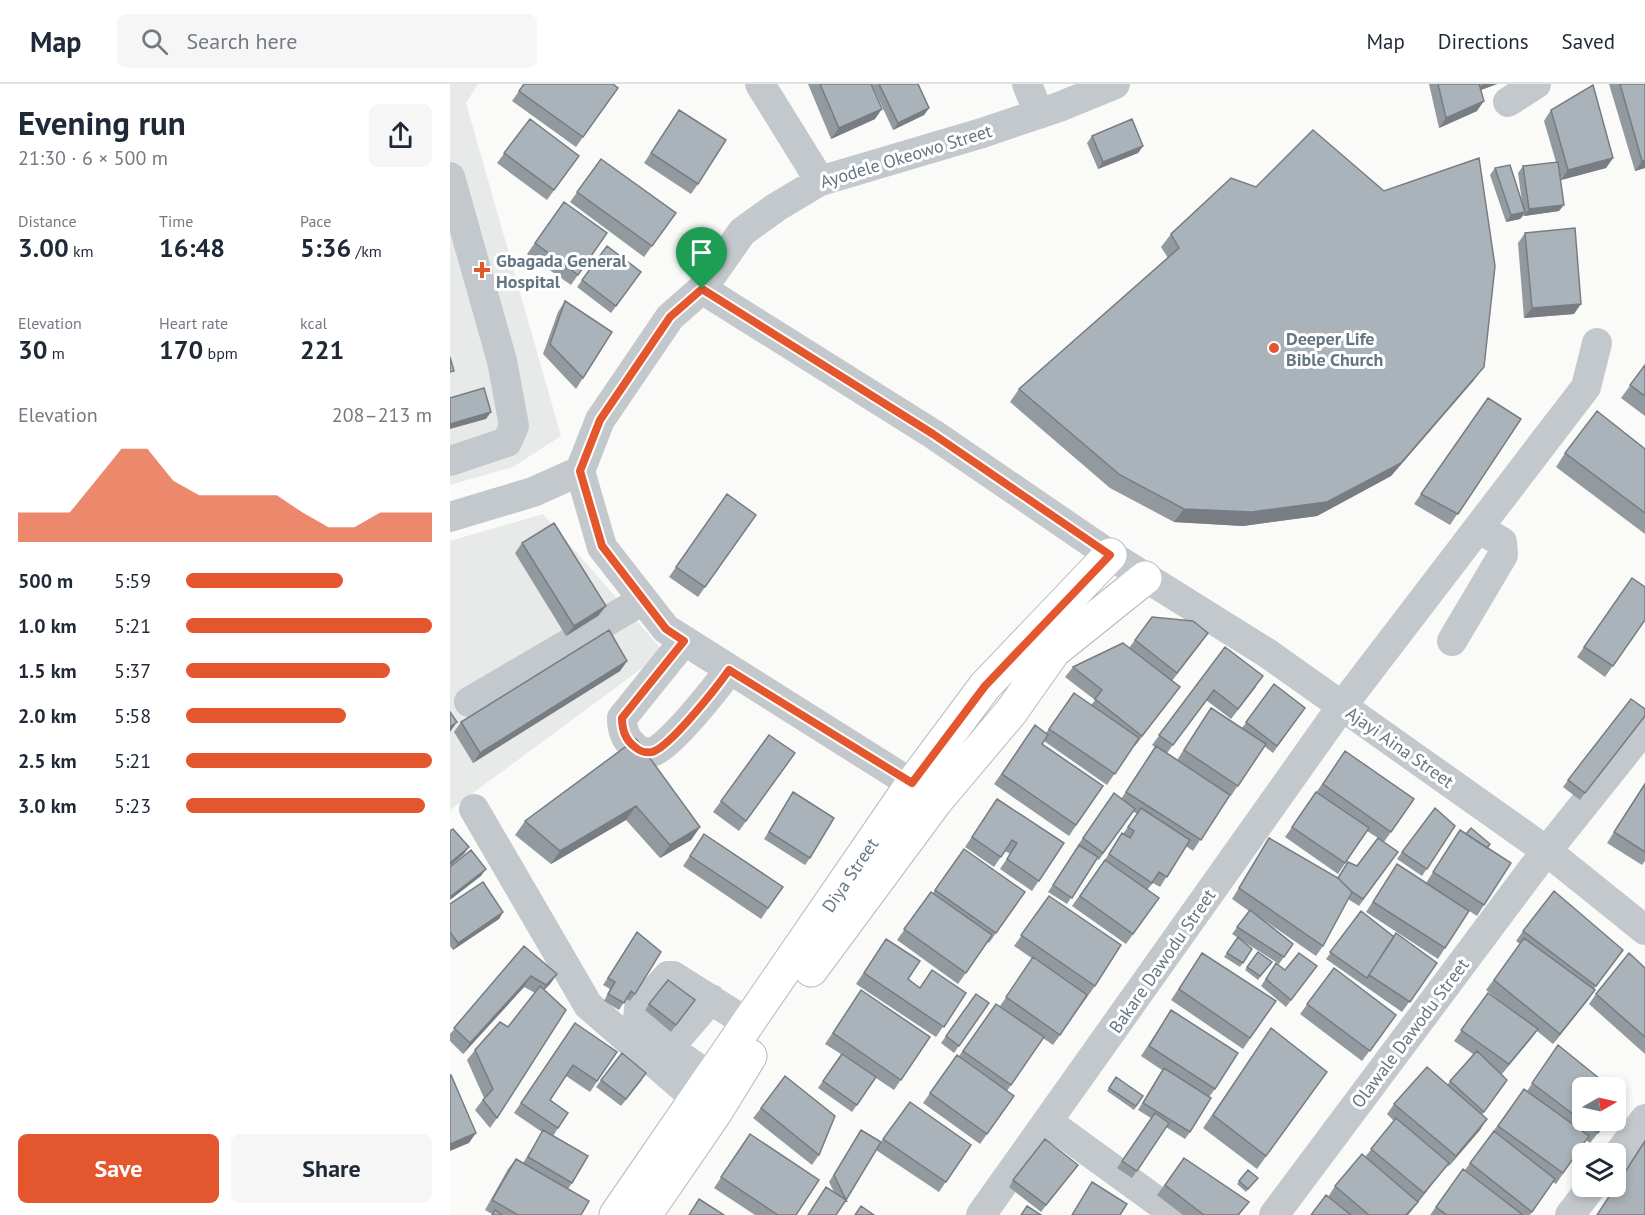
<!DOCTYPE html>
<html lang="en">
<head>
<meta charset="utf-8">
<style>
	body { margin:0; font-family:"PT Sans",sans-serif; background:#f6f6f7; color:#1f2937; height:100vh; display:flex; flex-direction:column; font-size:22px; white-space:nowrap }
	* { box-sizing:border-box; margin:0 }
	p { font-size:20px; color:#747a83 }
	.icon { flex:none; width:33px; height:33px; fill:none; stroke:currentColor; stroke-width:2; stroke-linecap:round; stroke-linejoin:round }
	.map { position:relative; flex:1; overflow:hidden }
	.side { display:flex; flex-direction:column; background:#fff; width:450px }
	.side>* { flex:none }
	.needle { width:39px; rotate:81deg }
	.tools { position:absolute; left:1122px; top:993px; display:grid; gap:12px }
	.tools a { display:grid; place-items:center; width:54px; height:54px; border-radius:9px; background:#fff; box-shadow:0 3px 9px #0003; font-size:30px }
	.pin { position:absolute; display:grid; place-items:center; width:51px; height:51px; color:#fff; margin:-62px -26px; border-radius:50% 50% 50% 0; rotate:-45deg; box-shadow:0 0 6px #0007 }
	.pin .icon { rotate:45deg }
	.round { display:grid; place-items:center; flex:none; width:63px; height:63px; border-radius:9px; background:#f6f6f7 }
	.headline { display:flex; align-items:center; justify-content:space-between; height:102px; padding:0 18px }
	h1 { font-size:33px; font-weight:700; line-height:45px }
	.metrics { display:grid; grid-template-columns:repeat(3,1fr); gap:9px; height:102px; padding:6px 18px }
	.metrics div { display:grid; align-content:center }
	.metrics b { font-size:26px; font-weight:700 }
	.metrics small { font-size:16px; font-weight:400 }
	.metrics p { font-size:16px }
	.chart { height:168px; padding:12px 18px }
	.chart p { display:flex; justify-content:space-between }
	.chart svg { width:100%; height:108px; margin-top:6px; fill:#e4572e; opacity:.7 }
	.cta { display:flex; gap:12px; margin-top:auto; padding:12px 18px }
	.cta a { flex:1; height:69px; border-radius:9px; background:#e4572e; color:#fff; font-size:24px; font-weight:700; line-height:69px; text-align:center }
	.cta a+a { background:#f6f6f7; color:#1f2937 }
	ul { padding:0 18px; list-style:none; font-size:20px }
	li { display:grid; grid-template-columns:96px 72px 1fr; align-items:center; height:45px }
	li i { height:15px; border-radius:8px; background:#e4572e }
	header { display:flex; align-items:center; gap:36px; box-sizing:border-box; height:84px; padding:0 30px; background:#fff; border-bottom:2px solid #e0e1e3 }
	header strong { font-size:28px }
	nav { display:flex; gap:33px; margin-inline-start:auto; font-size:21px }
	.search { width:420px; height:54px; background:#f6f6f7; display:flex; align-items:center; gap:15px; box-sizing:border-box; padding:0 21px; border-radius:9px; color:#747a83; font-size:22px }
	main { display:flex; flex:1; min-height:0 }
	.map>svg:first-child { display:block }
</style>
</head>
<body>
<header>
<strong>Map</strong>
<div class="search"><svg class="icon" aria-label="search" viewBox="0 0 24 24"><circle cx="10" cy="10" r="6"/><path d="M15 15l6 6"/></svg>Search here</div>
<nav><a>Map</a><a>Directions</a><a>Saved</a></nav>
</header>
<main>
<section class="side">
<div class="headline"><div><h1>Evening run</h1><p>21:30 · 6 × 500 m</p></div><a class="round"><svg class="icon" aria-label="share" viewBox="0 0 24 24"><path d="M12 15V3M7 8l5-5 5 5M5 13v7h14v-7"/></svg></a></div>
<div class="metrics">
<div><p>Distance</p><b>3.00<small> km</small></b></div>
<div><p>Time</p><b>16:48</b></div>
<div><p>Pace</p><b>5:36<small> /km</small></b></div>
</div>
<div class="metrics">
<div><p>Elevation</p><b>30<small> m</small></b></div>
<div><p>Heart rate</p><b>170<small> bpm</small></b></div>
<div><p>kcal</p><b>221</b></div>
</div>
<div class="chart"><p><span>Elevation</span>208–213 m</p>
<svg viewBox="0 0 160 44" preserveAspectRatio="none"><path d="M0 44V32L10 32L20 32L30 19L40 6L50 6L60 19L70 25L80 25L90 25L100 25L110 32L120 38L130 38L140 32L150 32L160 32V44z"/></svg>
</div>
<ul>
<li><b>500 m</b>5:59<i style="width:64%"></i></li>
<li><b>1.0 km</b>5:21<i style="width:100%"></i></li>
<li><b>1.5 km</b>5:37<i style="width:83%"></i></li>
<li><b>2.0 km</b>5:58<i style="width:65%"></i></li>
<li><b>2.5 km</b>5:21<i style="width:100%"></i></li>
<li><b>3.0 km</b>5:23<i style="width:97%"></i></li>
</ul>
<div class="cta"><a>Save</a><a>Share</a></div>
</section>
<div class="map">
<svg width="1195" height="1131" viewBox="0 0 1195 1131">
	<rect width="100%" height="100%" fill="#fafaf8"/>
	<path fill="#e8e9e9" d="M0,0H28L16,19L111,352L63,383L0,401Z
		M93,430L214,568L0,726V457Z"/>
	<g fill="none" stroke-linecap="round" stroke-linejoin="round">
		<defs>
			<path id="major" d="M361,886L486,717L561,628L604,567L695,494
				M166,1131L462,700L535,602L660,471
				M195,1131L265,1029L300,972"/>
		</defs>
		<use href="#major" stroke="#b5babe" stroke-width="35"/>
		<path stroke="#c3c8cc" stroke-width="30" d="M310,0L370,97
			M577,0L589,30
			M1058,18L1086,0
			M0,93L52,277L64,342L57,358L0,377
			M252,205L483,350L660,471L817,569L1098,768L1195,846
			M130,387L150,336L220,233L252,205L292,148L325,124L370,97L532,49L609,23L665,0
			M130,387L152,463L216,545L462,700
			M0,433L83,408L130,387
			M234,557L172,634C172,646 175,656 185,663C189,667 196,669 202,668C219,664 267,603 279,586
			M1002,557L1053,471L1052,458L1028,444
			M19,618L193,516
			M24,725L138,921L245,1014
			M219,964L261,915
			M260,993L219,964L188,935L189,924L218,892H223L299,940
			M598,1038L726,1131
			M1166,1073L1195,1035
			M531,1131L892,622L1136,303L1147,259
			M824,1131L1084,783L1195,644
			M1120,1131L1142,1102"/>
		<use href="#major" stroke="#fff" stroke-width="33"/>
	</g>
	<path fill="#929a9f" d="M74,0L168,4L126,63L62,17Z
		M358,0H468L479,24L474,31L443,46L422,1L425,35L381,55Z
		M979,0H1047L1031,6L1027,27L989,44Z
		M1159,0H1195V84L1185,87Z
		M229,26L248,100L241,110L194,79Z
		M1101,26L1163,74L1156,84L1111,96L1109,127L1074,132V131L1070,135L1056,138L1040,91L1045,84L1072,118L1068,89L1073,82L1106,78L1094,37Z
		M80,35L129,72L97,116L47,79Z
		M642,52L693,62L688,69L648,85L637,59Z
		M151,75L226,129L194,173L120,118Z
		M114,118L157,149L121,201L77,170Z
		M1075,149L1124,230L1074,234L1068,159Z
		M721,150L1024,296L941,392L867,432L793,442L724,438L660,404L560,318L569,305L718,174L711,163Z
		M157,162L191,188L161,229L127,203Z
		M115,217L133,294L126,305L93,270L108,228Z
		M1195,281V332L1171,314Z
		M1038,314L1071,335L1000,441L964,420Z
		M1195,365V450L1106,383L1115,369Z
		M277,410L306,431L248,513L219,493Z
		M72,459L156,522L148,532L116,552L65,469Z
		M1182,494L1195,536L1155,593L1127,573Z
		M685,556L751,559L722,597L723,613L685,662L684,661L657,701L594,657L592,660L653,702L619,752L544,700L585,641L596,649L624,609L641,621L645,616L615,593L623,583L679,564Z
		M775,563L806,603L781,635L756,616L717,669L727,676L754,634L792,644L824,600L855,624L823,669L814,662L781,712L779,711L743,767L736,762L710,803L703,799L697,806L709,814L676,860L622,822L687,730L683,727L649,776L647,775L617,820L598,808L629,762L628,761L664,709L671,715L705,663L702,661Z
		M177,577L170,587L23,679L4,648L11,638Z
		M1195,625L1130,716L1113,703L1118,696Z
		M319,651L345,669L289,747L263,728Z
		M186,655L250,743L241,756L210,774L176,736L101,780L65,751L75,737Z
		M895,667L964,715L934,758L948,768L909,822L898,815L873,862L866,872L814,836L843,860L829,880L782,850L799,827L782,815L819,754L888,794L898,778L907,782L928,754L917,747L888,790L835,753Z
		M1195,699V777L1192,781L1157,759Z
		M343,708L360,774L355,781L314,755Z
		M547,715L614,759L582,807L550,785L560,770L555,767L544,783L515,763Z
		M1005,742L972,792L947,775L952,768Z
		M1010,746L1038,764L1034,821L1027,832L976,799Z
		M254,750L333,803L311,835L233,782Z
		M514,765L575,808L539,859L538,858L508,900L447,856L481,808L483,809Z
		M947,780L995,864L988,875L916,828Z
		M599,812L645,902L603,961L593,954L557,1007L564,1012L530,1060L473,1019L507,971L509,972L546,920L550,922L583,875L564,862Z
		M0,820L53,828L49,835L3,866L0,862Z
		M911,827L944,853L987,879L952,928L876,875Z
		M1073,847L1166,876L1144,905L1138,916L1103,960L1087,947L1080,956L1052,990L1057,996L1032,1031L1030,1046L999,1082L997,1081L958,1131H861L878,1113L885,1102L915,1073L944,1037L937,1030L944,1020L997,1001L1023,970L1004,957L1038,909L1058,924L1036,906L1070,860L1066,857Z
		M187,848L185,910L180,917L176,915L169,926L154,917L160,905L153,901Z
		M788,853L802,865L790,883L774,873Z
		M436,855L458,895L470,904L516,909L486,953L406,900Z
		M74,862L107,890L100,900L94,906L47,1034L40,1044L25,1026L34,1014L17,976L25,966L58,943L85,909L74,903L13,970L0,957V950Z
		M808,868L822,878L808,896L795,886Z
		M752,869L826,917L793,965L721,916Z
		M826,879L835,886L867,882L836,923L811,902Z
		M884,884L946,931L912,977L850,930Z
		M1195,884V970L1139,920L1146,910Z
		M411,906L480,953L444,1006L426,994L402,1028L368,1004L391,970L375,960Z
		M526,910L539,919L504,969L491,959Z
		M199,920L240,923L221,948L195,926Z
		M721,926L765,1005L759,1013L740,1048L735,1055L716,1043L682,1094L667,1084L701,1034L688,1026L712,986L691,972Z
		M125,939L167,968L140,1008L116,992L100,1016L118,1029L103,1052L122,1099L118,1105L131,1131H42V1130L35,1126L58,1085L66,1075L73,1079L92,1048L64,1029Z
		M821,944L877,988L807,1085L753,1044Z
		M1108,961L1148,1049L1140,1059L1136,1056L1106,1100L1103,1098L1080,1131H980L1013,1085L1015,1086L1074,1005L1077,1007Z
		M666,993L693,1012L684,1026L657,1007Z
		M151,996H192L171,1022L146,1003Z
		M460,1018L521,1061L489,1108L426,1066L396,1116L384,1108L379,1098L411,1046L431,1058Z
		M311,1024L369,1071L362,1081L303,1034Z
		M300,1050L346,1131H305L264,1104Z
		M734,1074L799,1118L789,1131H733L707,1111Z
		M628,1081L591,1128L559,1103L563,1096Z
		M798,1086L808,1094L796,1108L787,1100Z"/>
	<path fill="#777d82" d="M1033,0H1047L1028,7Z
		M1034,17L1027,27L989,44L996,34Z
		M479,24L474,31L443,46L448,39Z
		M432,25L425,35L381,55L389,44Z
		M693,62L688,69L648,85L653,78Z
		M1163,74L1156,84L1111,96L1118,86Z
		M1195,76V84L1185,87L1192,77Z
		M1114,121L1109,127L1074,132L1079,125Z
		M1075,128L1070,135L1056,138L1061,131Z
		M1131,220L1124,230L1074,234L1082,224Z
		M1034,283L1024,296L941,392L867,432L793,442L724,438L734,425Z
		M41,328L36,335L0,345V340Z
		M156,522L148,532L116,552L124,542Z
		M177,577L170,587L23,679L30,669Z
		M7,638L0,648V643Z
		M186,722L176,736L101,780L110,767Z
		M250,743L241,756L210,774L220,761Z
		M19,763L14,770L0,782V779Z
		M36,785L31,792L0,816V813Z
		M53,828L49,835L3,866L8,859Z
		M107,890L100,900L89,911L96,901Z
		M81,892L74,903L13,970L20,959Z
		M1145,906L1138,916L1103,960L1110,950Z
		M1088,945L1080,956L1051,990L1059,980Z
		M1037,1035L1030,1046L999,1082L1006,1072Z
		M26,1049L19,1059L0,1067V1060Z
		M999,1079L958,1131H956L974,1109Z"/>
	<path fill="#aab3b9" stroke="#777d82" stroke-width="1.5" d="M74,0H163L168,4L133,53L69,7Z
		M370,0H421L432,25L389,44Z
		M429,0H468L479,24L448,39Z
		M988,0H1029L1034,17L996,34Z
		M1170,0H1195V76L1192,77Z
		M1143,1L1163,74L1118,86L1101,26Z
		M229,26L276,56L248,100L201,69Z
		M80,35L129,72L104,106L54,69Z
		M682,35L693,62L653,78L642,52Z
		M863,46L934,107L1029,74L1045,182L1034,283L951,379L877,418L802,428L734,425L670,391L569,305L729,164L721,150L781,94L806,103Z
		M151,75L226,129L202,162L127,108Z
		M1108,78L1114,121L1079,125L1073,82Z
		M1060,81L1075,128L1061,131L1045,84Z
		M114,118L157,149L128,191L85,159Z
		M1125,144L1131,220L1082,224L1075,149Z
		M157,162L191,188L166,222L132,196Z
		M115,217L162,248L133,294L100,260Z
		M0,273L4,287L0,288Z
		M1195,281V312L1180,301Z
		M34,304L41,328L0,340V314Z
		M1038,314L1071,335L1008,430L971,410Z
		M1147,327L1195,365V429L1115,369Z
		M277,410L306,431L255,503L226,483Z
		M104,439L156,522L124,542L72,459Z
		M1182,494L1195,503V536L1163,582L1134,563Z
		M702,533L743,537L758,549L727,589L685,556Z
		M159,546L177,577L30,669L11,638Z
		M673,559L730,603L692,652L645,615L652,606L623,583Z
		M775,563L813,592L788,625L764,606L723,661L709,651Z
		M824,600L855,624L827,662L796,638Z
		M624,609L689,654L665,690L599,645Z
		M1181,615L1195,625V632L1135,709L1118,696Z
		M761,624L816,660L788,702L734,666Z
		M0,628L7,638L0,643Z
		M585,641L598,651L592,660L653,702L626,741L552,690Z
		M319,651L345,669L296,737L271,717Z
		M186,655L250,743L220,761L186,722L110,767L75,737Z
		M706,662L780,711L751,756L676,708Z
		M895,667L964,715L941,748L873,700Z
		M1195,700V768L1164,748Z
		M343,708L384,734L360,774L319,748Z
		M866,708L919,744L895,779L842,743Z
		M664,709L685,725L653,769L633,754Z
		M547,715L614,759L589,797L557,775L567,759L562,756L551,773L522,753Z
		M691,724L740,756L717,793L709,788L702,799L659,770L672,749L680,754L684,747L678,743Z
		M985,724L1005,742L977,785L952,768Z
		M1021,744L1040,760L1037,764L1016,750Z
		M3,745L19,763L0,779V747Z
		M1010,746L1061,779L1034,821L983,788Z
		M254,750L333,803L318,824L240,772Z
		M819,754L888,794L902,808L873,862L789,804Z
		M928,754L948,768L913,815L902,808L888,794L898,778L907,782Z
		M629,761L648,773L622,814L603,801Z
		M514,765L575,808L546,849L485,806Z
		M21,766L36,785L0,813V783Z
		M655,776L709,814L683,850L630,812Z
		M947,780L1019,827L995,864L923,818Z
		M33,798L53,828L8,859L0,848V820Z
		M1104,807L1173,866L1146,902L1073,847Z
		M481,808L542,851L516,889L454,845Z
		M599,812L671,861L645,902L571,851Z
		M800,826L843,860L834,873L787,843Z
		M911,827L944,853L917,894L880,868Z
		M187,848L211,868L185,910L181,907L174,919L158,910L165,898L158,894Z
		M946,849L987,879L960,918L919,891Z
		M788,853L802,865L793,879L777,869Z
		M1074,854L1145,906L1110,950L1044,896Z
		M436,855L470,877L458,895L470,904L482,886L516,909L494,943L414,889Z
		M74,862L107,890L96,901L81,892L20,959L4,944Z
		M808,868L822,878L810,892L797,883Z
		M752,869L826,917L800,954L729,905Z
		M849,869L867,882L841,916L816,895L826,879L835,886Z
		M1179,869L1195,884V953L1146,910Z
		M583,873L637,911L610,951L556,913Z
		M884,884L946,931L920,967L857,920Z
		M218,896L245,916L226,941L199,920Z
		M90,902L116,926L47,1034L33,1016L43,1005L25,966L50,938L58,943Z
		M411,906L480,953L451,996L383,949Z
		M1038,909L1088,945L1059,980L1011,946Z
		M526,910L539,919L509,962L496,952Z
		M546,920L594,953L561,1001L513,967Z
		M721,926L788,969L765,1005L699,962Z
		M125,939L167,968L147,997L123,981L100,1016L118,1029L108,1044L71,1019Z
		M821,944L877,988L816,1072L763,1031Z
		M1108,961L1161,1004H1132V1036H1156L1148,1049L1082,999Z
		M1027,967L1057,996L1034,1028L1000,997Z
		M172,969L196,989L176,1015L151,996Z
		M392,970L426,993L407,1021L373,997Z
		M507,971L564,1012L537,1050L480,1009Z
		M977,983L1037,1035L1006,1072L944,1020Z
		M714,984L761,1014L740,1048L693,1019Z
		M0,991H1L26,1049L0,1060Z
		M335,992L385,1032L369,1071L311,1024Z
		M666,993L693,1012L686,1022L659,1004Z
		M1074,1005L1139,1052L1113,1089L1048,1042Z
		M1166,1007L1171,1012L1166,1021Z
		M460,1018L521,1061L496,1098L433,1055Z
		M705,1029L719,1039L687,1087L672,1077Z
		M946,1034L999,1079L974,1109L921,1065Z
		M93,1046L138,1072L122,1099L78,1073Z
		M411,1046L431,1058L396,1116L386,1131H358L376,1103L396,1116L384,1091Z
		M1044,1047L1105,1095L1082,1128L1020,1079Z
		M300,1050L369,1096L346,1131H328L271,1093Z
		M595,1055L628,1081L596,1121L563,1096Z
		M1195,1057V1131H1147L1166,1102Z
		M912,1070L968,1118L956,1131H919L885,1102Z
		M734,1074L799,1118L788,1131H754L715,1101Z
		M66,1075L139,1117L131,1131H68L42,1116Z
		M1013,1085L1073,1131H997L986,1123Z
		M798,1086L808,1094L798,1105L789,1097Z
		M642,1098L677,1120L670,1131H622Z
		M876,1111L901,1131H861Z
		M249,1115L274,1131H239Z
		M411,1122L424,1131H405Z
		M577,1122L591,1131H571Z
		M45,1126L52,1131H42Z"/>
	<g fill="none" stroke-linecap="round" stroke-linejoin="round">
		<defs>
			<path id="route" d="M252,205L483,350L660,471L535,602L462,699L279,586C267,603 219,664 202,668C196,669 189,667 185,663C175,656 172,646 172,634L234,557L216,545L152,462L130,387L150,336L220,233Z"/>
		</defs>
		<use href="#route" stroke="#fff" stroke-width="12"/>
		<use href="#route" stroke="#e4572e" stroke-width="8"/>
	</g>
	<g fill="#e4572e" stroke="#fff" stroke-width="2">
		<path d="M29 177h6v6h6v6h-6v6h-6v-6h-6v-6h6z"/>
		<circle cx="824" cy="264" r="6"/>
	</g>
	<g text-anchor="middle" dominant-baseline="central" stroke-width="6" stroke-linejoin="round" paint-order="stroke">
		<g font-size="18" fill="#657683" stroke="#fff">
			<text transform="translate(456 72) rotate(-17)">Ayodele Okeowo Street</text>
			<text transform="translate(950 663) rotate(35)">Ajayi Aina Street</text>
			<text transform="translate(400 791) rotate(-56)">Diya Street</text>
			<text transform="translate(712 877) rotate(-55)">Bakare Dawodu Street</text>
			<text transform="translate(960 949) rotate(-53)">Olawale Dawodu Street</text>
		</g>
		<g font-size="18" font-weight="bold" fill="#657683" stroke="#fff" text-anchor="start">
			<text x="46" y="176">Gbagada General<tspan x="46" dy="21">Hospital</tspan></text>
			<text x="836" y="254">Deeper Life<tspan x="836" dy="21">Bible Church</tspan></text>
		</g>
	</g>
</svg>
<div class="tools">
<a><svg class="needle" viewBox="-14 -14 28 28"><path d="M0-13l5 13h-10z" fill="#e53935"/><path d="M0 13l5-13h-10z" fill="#747a83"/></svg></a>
<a><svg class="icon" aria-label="layers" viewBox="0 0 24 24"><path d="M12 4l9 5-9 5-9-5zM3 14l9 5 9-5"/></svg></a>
</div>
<div class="pin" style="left:252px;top:205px;background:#1e9e55"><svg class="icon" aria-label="arrive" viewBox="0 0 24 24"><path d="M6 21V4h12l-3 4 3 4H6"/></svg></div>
</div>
</main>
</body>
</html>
